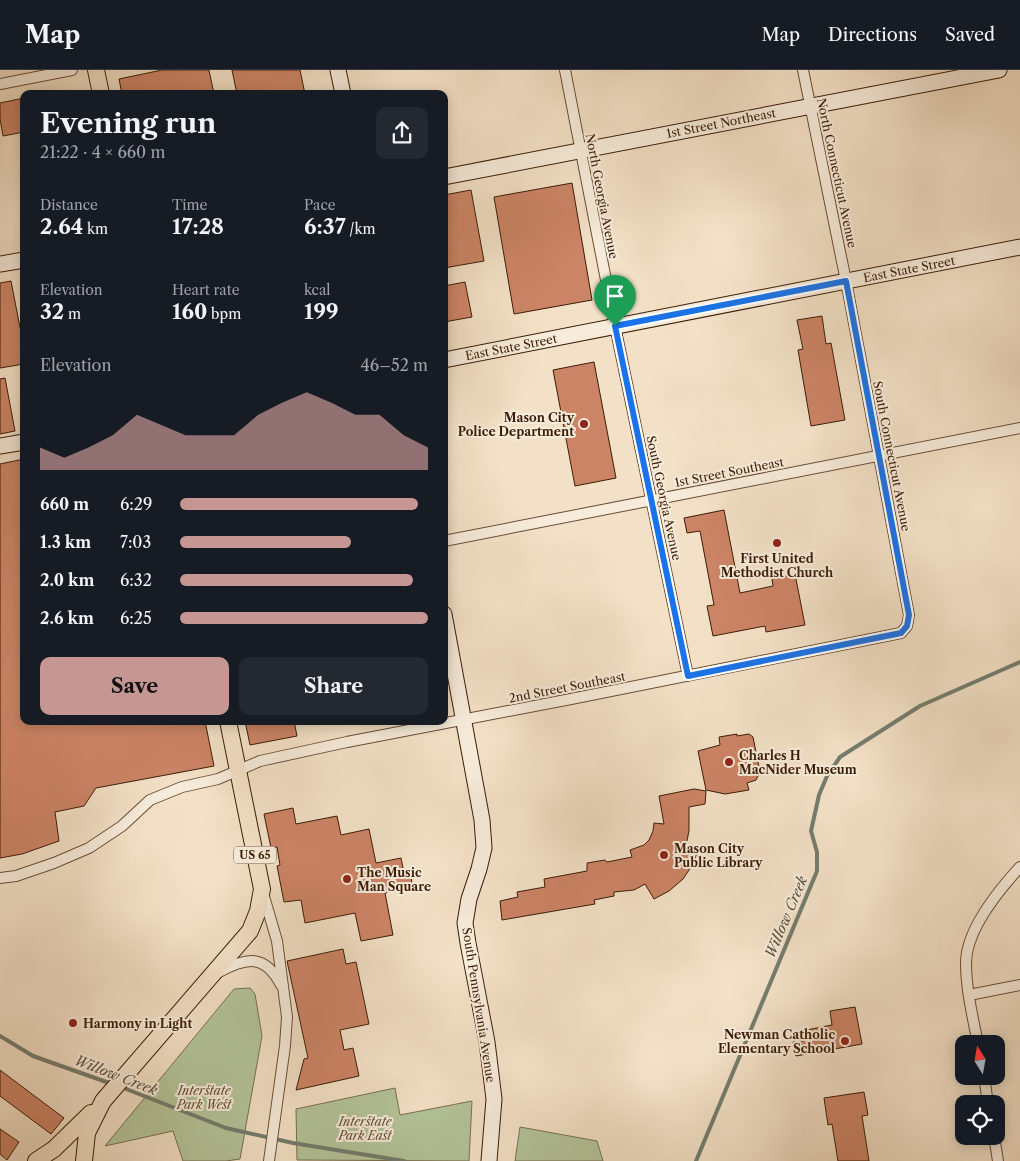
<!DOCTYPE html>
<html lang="en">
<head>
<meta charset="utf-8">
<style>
	body { margin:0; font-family:"Libre Caslon Text",serif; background:#242831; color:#f1f3f6; height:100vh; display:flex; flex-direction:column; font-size:19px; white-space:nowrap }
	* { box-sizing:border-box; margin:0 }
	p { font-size:16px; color:#9ea1a6 }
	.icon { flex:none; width:28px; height:28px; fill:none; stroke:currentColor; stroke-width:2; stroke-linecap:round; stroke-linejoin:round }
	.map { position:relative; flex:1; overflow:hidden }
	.sheet { position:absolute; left:20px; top:20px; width:428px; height:635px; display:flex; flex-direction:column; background:#171b24; border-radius:10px; box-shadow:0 2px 12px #0003 }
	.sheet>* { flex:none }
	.needle { width:32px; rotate:349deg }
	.tools { position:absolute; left:955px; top:965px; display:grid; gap:10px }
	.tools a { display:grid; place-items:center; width:50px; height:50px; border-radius:10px; background:#171b24; box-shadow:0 2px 12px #0003; font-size:25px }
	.pin { position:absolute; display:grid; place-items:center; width:42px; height:42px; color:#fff; margin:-51px -21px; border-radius:50% 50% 50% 0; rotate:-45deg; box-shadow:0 0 5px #0007 }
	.pin .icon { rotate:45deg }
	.round { display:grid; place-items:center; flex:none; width:52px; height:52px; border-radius:10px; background:#242831 }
	.headline { display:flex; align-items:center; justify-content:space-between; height:85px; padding:0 20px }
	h1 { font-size:28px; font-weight:700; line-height:38px }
	.figures { display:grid; grid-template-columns:repeat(3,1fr); gap:8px; height:85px; padding:5px 20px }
	.figures div { display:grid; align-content:center }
	.figures b { font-size:21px; font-weight:700 }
	.figures small { font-size:14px; font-weight:400 }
	.figures p { font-size:14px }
	.chart { height:140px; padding:10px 20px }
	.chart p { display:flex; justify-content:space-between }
	.chart svg { width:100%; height:90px; margin-top:5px; fill:#c59692; opacity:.7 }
	.button { display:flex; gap:10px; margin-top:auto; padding:10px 20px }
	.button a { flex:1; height:58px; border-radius:10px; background:#c59692; color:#111; font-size:20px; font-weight:700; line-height:58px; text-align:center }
	.button a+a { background:#242831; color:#f1f3f6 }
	ul { padding:0 20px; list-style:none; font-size:16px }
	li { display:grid; grid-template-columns:80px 60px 1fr; align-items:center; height:38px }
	li i { height:12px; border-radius:6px; background:#c59692 }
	header { display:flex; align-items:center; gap:30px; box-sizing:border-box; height:70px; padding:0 25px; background:#171b24; border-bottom:1px solid #363941 }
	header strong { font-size:24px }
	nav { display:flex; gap:28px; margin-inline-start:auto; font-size:18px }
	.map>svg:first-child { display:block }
</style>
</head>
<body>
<header>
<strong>Map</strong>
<nav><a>Map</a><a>Directions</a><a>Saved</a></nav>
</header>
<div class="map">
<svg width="1020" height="1091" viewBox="0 0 1020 1091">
	<rect width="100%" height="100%" fill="#f3e1c7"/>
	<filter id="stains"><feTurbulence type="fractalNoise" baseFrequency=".004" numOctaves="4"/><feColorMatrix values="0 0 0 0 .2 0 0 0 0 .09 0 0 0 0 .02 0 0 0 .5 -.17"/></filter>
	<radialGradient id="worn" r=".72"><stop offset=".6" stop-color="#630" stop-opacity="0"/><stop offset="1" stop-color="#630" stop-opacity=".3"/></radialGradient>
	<path fill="#b4c49a" stroke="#787050" d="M250,918L255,924L262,966L240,1089L226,1091H183L173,1061L105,1076L234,919Z
		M395,1018L400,1045L472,1031L469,1091L297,1090L296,1039Z
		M520,1057L597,1071L603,1091H515Z"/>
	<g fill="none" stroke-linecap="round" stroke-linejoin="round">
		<path stroke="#757d6e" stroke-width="4" d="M0,966L33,986L112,1014
			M121,1017L226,1058L293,1073L404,1091
			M696,1091L817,801V782L811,761L819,725L827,706L840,687L920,636L1020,592"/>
	</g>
	<path fill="#cc8466" stroke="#3c1c05" d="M162,0H209L214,24H122L119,9Z
		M232,0H300L305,24H237Z
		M24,28V62L3,66L0,49V33Z
		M572,113L592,230L514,244L494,127Z
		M471,120L484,191L444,198V125Z
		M11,211L24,278V294L0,298V213Z
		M465,212L472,247L444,252V216Z
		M822,246L826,274L831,273L845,350L811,356L798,280L803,279L797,250Z
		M594,292L616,408L575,416L553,300Z
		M5,308L15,361L0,364V309Z
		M24,389V651H205L214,696L96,718L84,736L55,742L59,771L22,784L0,788V394Z
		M724,440L740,523L773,516L772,509L795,504L805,555L766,562L765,556L713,566L707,536L714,535L700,461L687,463L684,448Z
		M245,651H294L297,666L250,675Z
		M737,664V666L749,664L753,667L760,702L756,710L747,713L749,720L725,724L706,720L698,681L720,675L719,667Z
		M694,719L706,721L705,734L689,737V761L686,775L699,780L693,794L683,809L669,821L654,829L645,814L634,820L614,822V826L594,830L595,834L502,850L500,831L518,827L517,822L545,817L544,809L587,801V793L605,790L607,792L632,787L630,780L644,775L649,770L653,761L654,753L664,754L659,726Z
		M293,738L296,754L337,746L341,765L369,759L376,793L401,788L404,803L411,801L412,818L385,823L393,865L361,871L355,843L305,853L301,830L284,832L277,796L280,795L277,777L271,778L264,744Z
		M343,879L346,894L356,892L369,954L340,960L344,980L353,978L359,1006L296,1020L304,989L308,988L287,891Z
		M855,937L862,974L796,986L793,972L803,971L801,961L832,955L830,941Z
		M0,1000L64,1048L51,1064L0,1026Z
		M864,1022L868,1045L862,1046L869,1091H838L832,1054L828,1055L824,1028Z
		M0,1059L19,1072L7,1090L0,1084Z"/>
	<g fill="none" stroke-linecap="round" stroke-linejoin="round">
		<defs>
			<path id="street" d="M565,0L615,256L688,606
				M0,14L72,0
				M444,471L1020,358
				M0,808L16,806L54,793L89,778L122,756L150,730L182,717L218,709L260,691L347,672L571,629L901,563L907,556L909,545L846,211L803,0
				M263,823L277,871L287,947L285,976L269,1091
				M219,902C247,887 265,884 281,915
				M969,925L1020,915
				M978,974C973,948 966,920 966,893C966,861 998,821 1020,797
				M984,1006L988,1034
				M994,1066L998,1091"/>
			<path id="secondary" d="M338,0L343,24
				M444,107L999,0
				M0,194L24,190
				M444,290L1020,177
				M0,376L24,372
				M444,544L482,750L484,778L479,799L469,829L465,853L468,873L487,972L494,1029L489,1091"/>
			<path id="primary" d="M96,0L101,24
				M36,1091L54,1079L91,1043
				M84,1091L87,1063L103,1031L250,861L258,841L262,819L228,651"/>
		</defs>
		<use href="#street" stroke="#6a4d36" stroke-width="12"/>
		<use href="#secondary" stroke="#3c1c05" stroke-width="17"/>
		<use href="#primary" stroke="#3c1c05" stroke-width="18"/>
		<use href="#street" stroke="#f7ecdb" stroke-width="10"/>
		<use href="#secondary" stroke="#f7ecdb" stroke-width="15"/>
		<use href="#primary" stroke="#f3e1c7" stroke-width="16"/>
	</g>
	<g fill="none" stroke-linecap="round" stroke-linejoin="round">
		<defs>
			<path id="route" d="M846,211L909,545L907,556L901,563L688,606L615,256Z"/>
		</defs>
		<use href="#route" stroke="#fff" stroke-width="10"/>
		<use href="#route" stroke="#1a73e8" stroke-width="6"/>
	</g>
	<g fill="#8f2418" stroke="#f7ecdb" stroke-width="2">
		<circle cx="584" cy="354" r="5"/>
		<circle cx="777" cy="473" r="5"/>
		<circle cx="729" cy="692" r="5"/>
		<circle cx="664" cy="785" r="5"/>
		<circle cx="347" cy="809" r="5"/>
		<circle cx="73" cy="953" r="5"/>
		<circle cx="845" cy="971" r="5"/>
	</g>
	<g text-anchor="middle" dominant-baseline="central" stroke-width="4" stroke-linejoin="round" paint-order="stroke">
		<rect fill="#f7ecdb" stroke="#745a45" stroke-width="1" x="234" y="776.5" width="42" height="17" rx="4"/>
		<g font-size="11" font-weight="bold" fill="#3c1c05">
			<text x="255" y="785">US 65</text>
		</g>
		<g font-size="12" fill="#3c1c05" stroke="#f7ecdb">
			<text transform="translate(721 53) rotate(-11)">1st Street Northeast</text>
			<text transform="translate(837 103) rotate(78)">North Connecticut Avenue</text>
			<text transform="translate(602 126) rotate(79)">North Georgia Avenue</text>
			<text transform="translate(909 199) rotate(-11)">East State Street</text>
			<text transform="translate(511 277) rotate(-11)">East State Street</text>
			<text transform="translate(892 386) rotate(79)">South Connecticut Avenue</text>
			<text transform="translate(729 402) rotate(-11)">1st Street Southeast</text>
			<text transform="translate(664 428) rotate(78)">South Georgia Avenue</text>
			<text transform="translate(567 617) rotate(-11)">2nd Street Southeast</text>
			<text transform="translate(479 935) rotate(81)">South Pennsylvania Avenue</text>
		</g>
		<g font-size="12" font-weight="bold" fill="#3c1c05" stroke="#f7ecdb" text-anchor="start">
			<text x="574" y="347" text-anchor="end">Mason City<tspan x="574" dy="14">Police Department</tspan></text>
			<text x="777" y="488" text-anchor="middle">First United<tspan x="777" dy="14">Methodist Church</tspan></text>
			<text x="739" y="685">Charles H<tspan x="739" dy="14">MacNider Museum</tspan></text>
			<text x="674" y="778">Mason City<tspan x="674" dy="14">Public Library</tspan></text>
			<text x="357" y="802">The Music<tspan x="357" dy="14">Man Square</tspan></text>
			<text x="83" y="953">Harmony in Light</text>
			<text x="835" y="964" text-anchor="end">Newman Catholic<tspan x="835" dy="14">Elementary School</tspan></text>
		</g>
		<g font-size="12" font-style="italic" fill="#604e32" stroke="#f7ecdb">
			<text x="204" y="1020">Interstate<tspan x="204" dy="14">Park West</tspan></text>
			<text x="365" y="1051">Interstate<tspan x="365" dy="14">Park East</tspan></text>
		</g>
		<g font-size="14" font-style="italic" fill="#584d3a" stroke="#f7ecdb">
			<text transform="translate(786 847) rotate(-67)">Willow Creek</text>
			<text transform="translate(116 1005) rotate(21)">Willow Creek</text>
		</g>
	</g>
	<rect width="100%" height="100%" filter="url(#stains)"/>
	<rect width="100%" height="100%" fill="url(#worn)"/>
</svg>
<div class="tools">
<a><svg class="needle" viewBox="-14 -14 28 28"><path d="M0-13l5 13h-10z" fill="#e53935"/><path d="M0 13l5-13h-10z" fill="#9ea1a6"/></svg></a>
<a><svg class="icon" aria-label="locate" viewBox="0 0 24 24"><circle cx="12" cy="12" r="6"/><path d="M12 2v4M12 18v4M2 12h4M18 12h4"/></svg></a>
</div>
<div class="pin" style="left:615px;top:256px;background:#1e9e55"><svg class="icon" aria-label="arrive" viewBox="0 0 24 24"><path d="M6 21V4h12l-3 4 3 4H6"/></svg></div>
<section class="sheet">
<div class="headline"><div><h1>Evening run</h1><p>21:22 · 4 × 660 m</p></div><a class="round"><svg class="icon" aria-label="share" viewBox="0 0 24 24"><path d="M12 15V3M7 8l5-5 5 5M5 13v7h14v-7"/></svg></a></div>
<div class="figures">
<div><p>Distance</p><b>2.64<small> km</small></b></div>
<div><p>Time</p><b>17:28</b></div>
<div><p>Pace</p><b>6:37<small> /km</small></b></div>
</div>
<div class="figures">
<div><p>Elevation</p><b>32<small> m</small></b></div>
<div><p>Heart rate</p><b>160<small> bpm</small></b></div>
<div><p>kcal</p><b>199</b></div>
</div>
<div class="chart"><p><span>Elevation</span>46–52 m</p>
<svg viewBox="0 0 160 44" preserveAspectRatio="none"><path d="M0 44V33L10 38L20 33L30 27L40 17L50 22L60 27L70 27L80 27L90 17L100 11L110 6L120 11L130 17L140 17L150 27L160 33V44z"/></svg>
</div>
<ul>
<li><b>660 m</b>6:29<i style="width:96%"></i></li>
<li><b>1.3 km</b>7:03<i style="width:69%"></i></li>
<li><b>2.0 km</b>6:32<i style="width:94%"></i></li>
<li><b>2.6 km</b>6:25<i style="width:100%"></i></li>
</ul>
<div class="button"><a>Save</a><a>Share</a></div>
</section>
</div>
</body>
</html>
